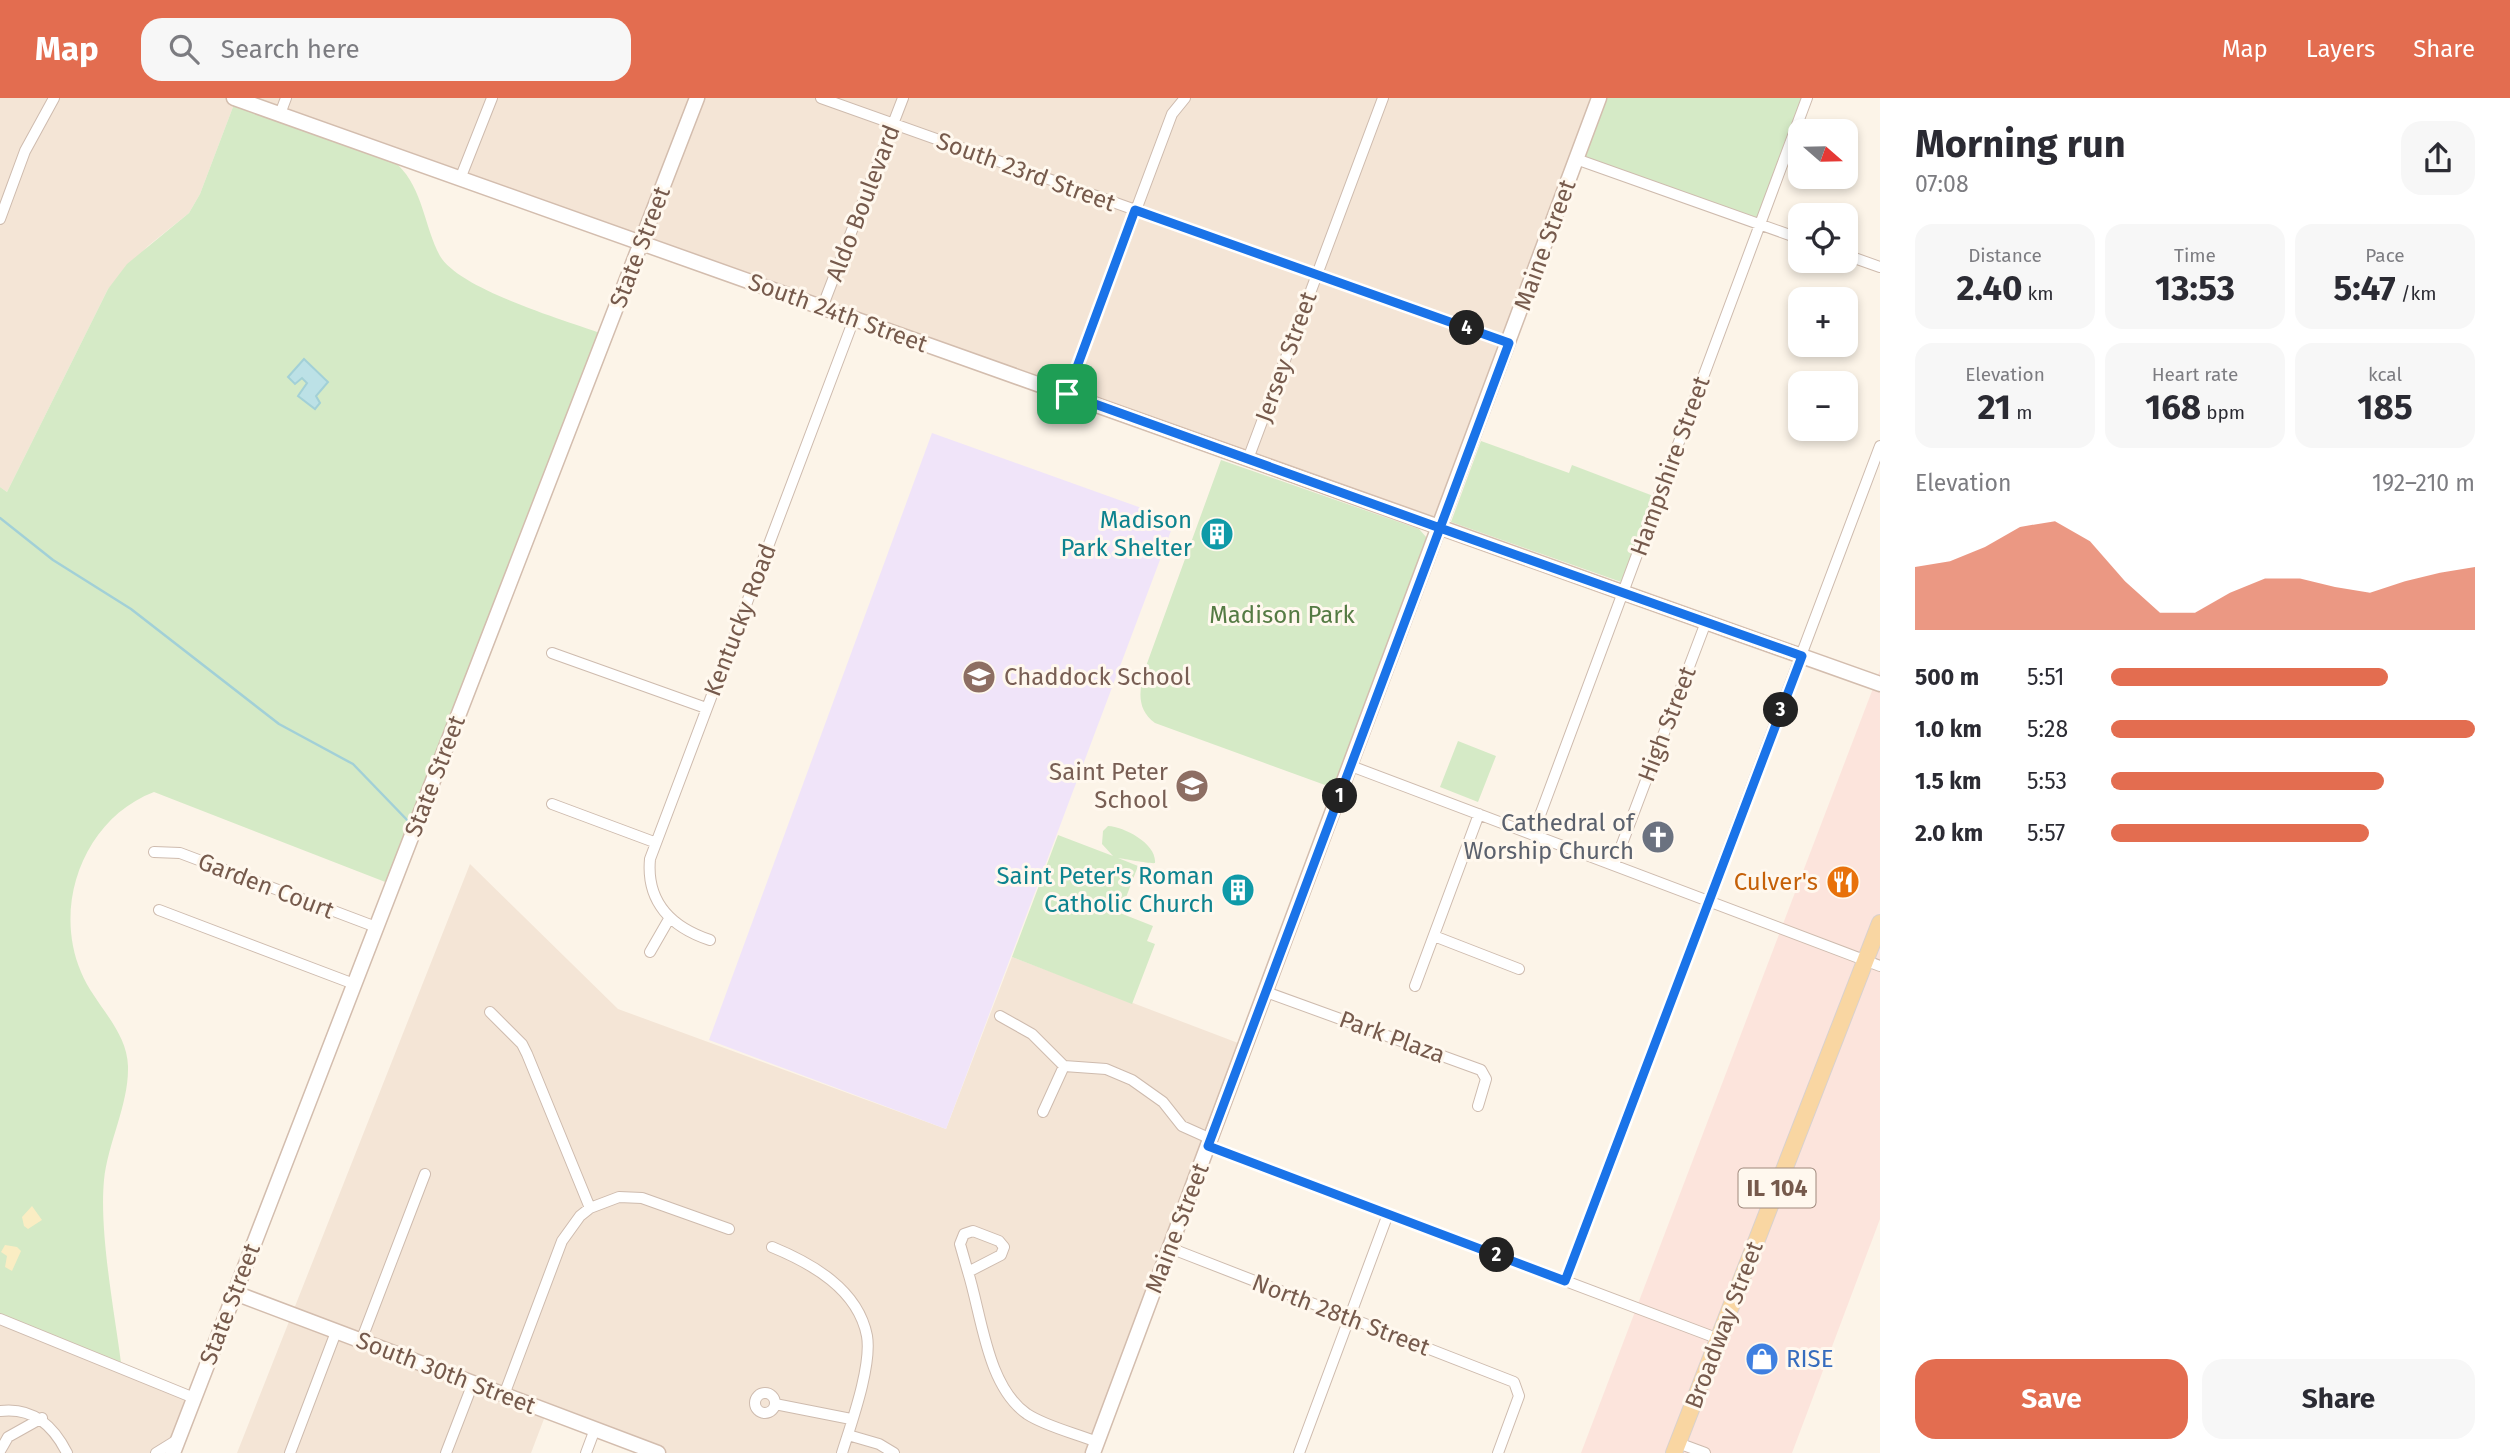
<!DOCTYPE html>
<html lang="en">
<head>
<meta charset="utf-8">
<style>
	body { margin:0; font-family:"Fira Sans",sans-serif; background:#f7f7f7; color:#2b2b33; height:100vh; display:flex; flex-direction:column; font-size:26px; white-space:nowrap }
	* { box-sizing:border-box; margin:0 }
	p { font-size:23px; color:#7c7c81 }
	.icon { flex:none; width:38px; height:38px; fill:none; stroke:currentColor; stroke-width:2; stroke-linecap:round; stroke-linejoin:round }
	.map { position:relative; flex:1; overflow:hidden }
	.sheet { display:flex; flex-direction:column; background:#fff; width:630px }
	.sheet>* { flex:none }
	.needle { width:46px; rotate:110deg }
	.buttons { position:absolute; left:1788px; top:21px; display:grid; gap:14px }
	.buttons a { display:grid; place-items:center; width:70px; height:70px; border-radius:14px; background:#fff; box-shadow:0 4px 10px #0003; font-size:35px }
	.pin { position:absolute; display:grid; place-items:center; width:60px; height:60px; color:#fff; margin:-30px; border-radius:14px; box-shadow:0 4px 10px #0006 }
	.km { position:absolute; width:35px; height:35px; margin:-18px; border-radius:50%; background:#222; color:#fff; font-size:19px; line-height:35px; text-align:center }
	.round { display:grid; place-items:center; flex:none; width:74px; height:74px; border-radius:21px; background:#f7f7f7 }
	.head { display:flex; align-items:center; justify-content:space-between; height:119px; padding:0 35px }
	h1 { font-size:38px; font-weight:700; line-height:52px }
	.stats { display:grid; grid-template-columns:repeat(3,1fr); gap:10px; height:119px; padding:7px 35px }
	.stats div { display:grid; align-content:center; border-radius:18px; background:#f7f7f7; text-align:center }
	.stats b { font-size:35px; font-weight:700 }
	.stats small { font-size:19px; font-weight:400 }
	.stats p { font-size:19px }
	.chart { height:196px; padding:14px 35px }
	.chart p { display:flex; justify-content:space-between }
	.chart svg { width:100%; height:126px; margin-top:7px; fill:#e36d50; opacity:.7 }
	.button { display:flex; gap:14px; margin-top:auto; padding:14px 35px }
	.button a { flex:1; height:80px; border-radius:21px; background:#e36d50; color:#fff; font-size:28px; font-weight:700; line-height:80px; text-align:center }
	.button a+a { background:#f7f7f7; color:#2b2b33 }
	ul { padding:0 35px; list-style:none; font-size:23px }
	li { display:grid; grid-template-columns:112px 84px 1fr; align-items:center; height:52px }
	li i { height:18px; border-radius:9px; background:#e36d50 }
	header { display:flex; align-items:center; gap:42px; box-sizing:border-box; height:98px; padding:0 35px; background:#e36d50; color:#fff }
	header strong { font-size:33px }
	nav { display:flex; gap:38px; margin-inline-start:auto; font-size:24px }
	.search { width:490px; height:63px; background:#f7f7f7; display:flex; align-items:center; gap:18px; box-sizing:border-box; padding:0 24px; border-radius:21px; color:#7c7c81; font-size:26px }
	main { display:flex; flex:1; min-height:0 }
	.map>svg:first-child { display:block }
</style>
</head>
<body>
<header>
<strong>Map</strong>
<div class="search"><svg class="icon" aria-label="search" viewBox="0 0 24 24"><circle cx="10" cy="10" r="6"/><path d="M15 15l6 6"/></svg>Search here</div>
<nav><a>Map</a><a>Layers</a><a>Share</a></nav>
</header>
<main>
<div class="map">
<svg width="1880" height="1355" viewBox="0 0 1880 1355">
	<rect width="100%" height="100%" fill="#fcf4e8"/>
	<path fill="#f4e5d6" d="M0,0H1599L1440,430L236,1L200,96L189,115L148,148L108,191L7,394L0,389Z
		M470,766L618,911L946,1031L1012,859L1246,948L1093,1355H658L547,1313L531,1355H237Z
		M0,1221L194,1300L173,1355H0Z"/>
	<path fill="#fce4dc" d="M1880,572V1121L1792,1355H1581Z"/>
	<path fill="#f0e4f9" d="M932,335L1175,422L946,1031L709,942Z"/>
	<path fill="#d5eac6" d="M1607,0H1802L1758,120L1585,59Z
		M236,1C278,16 368,39 398,67C423,91 424,128 440,158C460,192 567,223 606,237L393,787L154,694C85,720 52,806 81,874C94,906 127,932 128,968C129,1006 108,1044 104,1082C99,1136 115,1216 122,1272L0,1221V389L7,394L108,191L127,166L189,115L200,96Z
		M1481,343L1569,375L1572,367L1656,399L1624,485L1451,424Z
		M1221,362L1419,431L1427,440L1336,691L1155,625C1136,611 1139,592 1145,571Z
		M1458,643L1496,658L1478,704L1440,689Z
		M1108,728C1125,729 1157,746 1155,765C1151,766 1125,761 1118,760L1138,768L1120,815L1153,828L1147,843L1155,846L1132,906L1012,859L1058,737L1113,758L1102,746L1103,733Z"/>
	<path fill="#faedc3" d="M32,1108L42,1122L28,1131L24,1128L22,1119Z
		M5,1147L17,1149L21,1153L12,1173L5,1169L7,1158L1,1154Z"/>
	<path fill="#bce1e6" stroke="#a2d0d7" stroke-width="2" d="M304,261L328,284L316,298L320,305L315,311L298,298L307,285L302,280L295,286L288,279Z"/>
	<g fill="none" stroke-linecap="round" stroke-linejoin="round">
		<path stroke="#a2d0d7" stroke-width="2.5" d="M0,420L53,462L131,511L279,626L353,666L410,725"/>
		<defs>
			<path id="street" d="M821,0L1509,245
				M280,16L286,0
				M1576,61L1801,141
				M460,81L492,0
				M0,121L25,53L54,0
				M1846,157L1880,169
				M822,210L903,0
				M1067,296L1172,16L1185,0
				M1248,361L1383,0
				M552,555L706,610
				M1351,668L1880,868
				M552,706L654,744
				M1533,736L1807,0
				M154,754L180,755L376,829
				M1614,767L1706,524
				M159,812L354,886
				M1434,838L1519,871
				M710,842C671,829 646,804 650,761L854,221
				M650,854L669,821
				M1415,888L1479,716
				M1266,894L1481,972L1486,981L1478,1008
				M490,914L522,946L527,956L590,1110
				M1000,918L1032,936L1064,968L1106,971L1132,982L1163,1004L1182,1028L1211,1041
				M1043,1014L1064,968
				M1208,1048L1719,1241
				M973,1133L999,1143L1004,1149L1001,1157L968,1174L960,1146L964,1136Z
				M772,1149C811,1165 858,1191 867,1238C872,1268 851,1326 842,1355
				M1170,1150L1514,1284L1519,1298L1498,1355
				M968,1174C982,1219 987,1288 1027,1316C1047,1329 1075,1335 1097,1344
				M1565,1183L1880,348
				M0,1221L194,1300
				M361,1243L425,1076
				M755 1305a10 10 0 1 1 20 0a10 10 0 1 1-20 0Z
				M504,1297L562,1143L580,1118L590,1110L619,1099L642,1100L729,1131
				M775,1306L851,1321
				M0,1313C33,1309 53,1327 67,1355
				M848,1337L879,1346L894,1355
				M1678,1345L1705,1355
				M0,1353L8,1339L42,1320
				M156,1355L177,1342
				M290,1355L336,1234
				M446,1355L473,1285
				M586,1355L595,1331
				M1299,1355L1388,1116"/>
			<path id="secondary" d="M234,0L1880,586
				M235,1195L658,1355
				M173,1355L697,0
				M1093,1355L1599,0"/>
			<path id="primary" d="M1674,1355L1880,825"/>
		</defs>
		<use href="#street" stroke="#cebbae" stroke-width="12"/>
		<use href="#secondary" stroke="#d3bdae" stroke-width="17"/>
		<use href="#primary" stroke="#d9d1cd" stroke-width="18"/>
		<use href="#street" stroke="#fff" stroke-width="10"/>
		<use href="#secondary" stroke="#fff" stroke-width="14"/>
		<use href="#primary" stroke="#f9d6a2" stroke-width="16"/>
	</g>
	<g fill="none" stroke-linecap="round" stroke-linejoin="round">
		<defs>
			<path id="route" d="M1067,296L1440,430L1208,1048L1565,1183L1802,558L1440,430L1509,245L1135,112L1067,296"/>
		</defs>
		<use href="#route" stroke="#fff" stroke-width="14"/>
		<use href="#route" stroke="#1a73e8" stroke-width="9"/>
	</g>
	<defs>
		<symbol id="building-disc" viewBox="-11 -11 22 22"><circle r="9.5" fill="#0f9aa8" stroke="#fff8ee"/><path d="M-4-6H4V6H1V3H-1V6H-4ZM-2.5-4.3h1.7v1.8h-1.7ZM.8-4.3h1.7v1.8H.8ZM-2.5-1h1.7V.8h-1.7ZM.8-1h1.7V.8H.8Z" fill="#fff"/></symbol>
		<symbol id="school-disc" viewBox="-11 -11 22 22"><circle r="9.5" fill="#8d6e63" stroke="#fff8ee"/><path d="M0-5L7-2L0 1L-7-2ZM-4 1L0 2.5L4 1V4Q0 6-4 4Z" fill="#fff"/></symbol>
		<symbol id="church-disc" viewBox="-11 -11 22 22"><circle r="9.5" fill="#6b7280" stroke="#fff8ee"/><path d="M-1.2-6h2.4v3.5h3.3v2.4h-3.3V6h-2.4V-.1h-3.3v-2.4h3.3Z" fill="#fff"/></symbol>
		<symbol id="restaurant-disc" viewBox="-11 -11 22 22"><circle r="9.5" fill="#e8710a" stroke="#fff8ee"/><path d="M-5-6h1v4h1v-4h1v4h1v-4h1v5L-1.5 .5V6h-2V.5L-5-1ZM5-6V6H3V1.5H1.5Q1.5-4 5-6Z" fill="#fff"/></symbol>
		<symbol id="shop-disc" viewBox="-11 -11 22 22"><circle r="9.5" fill="#3f7fe0" stroke="#fff8ee"/><path d="M-5-2.5h2.3a2.7 3.5 0 0 1 5.4 0H5L5.5 6h-11ZM-1.5-2.5h3a1.5 2.3 0 0 0-3 0Z" fill="#fff"/></symbol>
	</defs>
	<g fill-rule="evenodd">
		<use href="#building-disc" x="1198" y="417" width="38" height="38"/>
		<use href="#school-disc" x="960" y="560" width="38" height="38"/>
		<use href="#school-disc" x="1173" y="669" width="38" height="38"/>
		<use href="#church-disc" x="1639" y="720" width="38" height="38"/>
		<use href="#restaurant-disc" x="1824" y="765" width="38" height="38"/>
		<use href="#building-disc" x="1219" y="773" width="38" height="38"/>
		<use href="#shop-disc" x="1743" y="1242" width="38" height="38"/>
	</g>
	<g text-anchor="middle" dominant-baseline="central" stroke-width="6" stroke-linejoin="round" paint-order="stroke">
		<rect fill="#fff8ee" stroke="#9f897d" stroke-width="2" x="1738.5" y="1070.5" width="77" height="39" rx="5"/>
		<g font-size="23" font-weight="bold" fill="#765a4c">
			<text x="1777" y="1090">IL 104</text>
		</g>
		<g font-size="24" fill="#765a4c" stroke="#fff8ee">
			<text transform="translate(1026 74) rotate(20)">South 23rd Street</text>
			<text transform="translate(863 105) rotate(-69)">Aldo Boulevard</text>
			<text transform="translate(1545 147) rotate(-70)">Maine Street</text>
			<text transform="translate(640 149) rotate(-69)">State Street</text>
			<text transform="translate(838 215) rotate(20)">South 24th Street</text>
			<text transform="translate(1286 259) rotate(-70)">Jersey Street</text>
			<text transform="translate(1670 368) rotate(-70)">Hampshire Street</text>
			<text transform="translate(740 522) rotate(-69)">Kentucky Road</text>
			<text transform="translate(1667 626) rotate(-69)">High Street</text>
			<text transform="translate(435 678) rotate(-69)">State Street</text>
			<text transform="translate(266 788) rotate(21)">Garden Court</text>
			<text transform="translate(1392 939) rotate(20)">Park Plaza</text>
			<text transform="translate(1177 1130) rotate(-69)">Maine Street</text>
			<text transform="translate(230 1206) rotate(-69)">State Street</text>
			<text transform="translate(1341 1217) rotate(21)">North 28th Street</text>
			<text transform="translate(1724 1227) rotate(-69)">Broadway Street</text>
			<text transform="translate(446 1275) rotate(21)">South 30th Street</text>
		</g>
		<g font-size="24" fill="#0d838f" stroke="#fff8ee" text-anchor="end">
			<text x="1192" y="422">Madison<tspan x="1192" dy="28">Park Shelter</tspan></text>
			<text x="1214" y="778">Saint Peter's Roman<tspan x="1214" dy="28">Catholic Church</tspan></text>
		</g>
		<g font-size="24" fill="#557b44" stroke="#fff8ee">
			<text x="1282" y="517">Madison Park</text>
		</g>
		<g font-size="24" fill="#785e54" stroke="#fff8ee" text-anchor="start">
			<text x="1004" y="579">Chaddock School</text>
			<text x="1168" y="674" text-anchor="end">Saint Peter<tspan x="1168" dy="28">School</tspan></text>
		</g>
		<g font-size="24" fill="#5b616d" stroke="#fff8ee" text-anchor="end">
			<text x="1634" y="725">Cathedral of<tspan x="1634" dy="28">Worship Church</tspan></text>
		</g>
		<g font-size="24" fill="#c56008" stroke="#fff8ee" text-anchor="end">
			<text x="1818" y="784">Culver's</text>
		</g>
		<g font-size="24" fill="#366cbe" stroke="#fff8ee" text-anchor="start">
			<text x="1786" y="1261">RISE</text>
		</g>
	</g>
</svg>
<div class="buttons">
<a><svg class="needle" viewBox="-14 -14 28 28"><path d="M0-13l5 13h-10z" fill="#e53935"/><path d="M0 13l5-13h-10z" fill="#7c7c81"/></svg></a>
<a><svg class="icon" aria-label="locate" viewBox="0 0 24 24"><circle cx="12" cy="12" r="6"/><path d="M12 2v4M12 18v4M2 12h4M18 12h4"/></svg></a>
<a>+</a>
<a>−</a>
</div>
<div class="pin" style="left:1067px;top:296px;background:#1e9e55"><svg class="icon" aria-label="arrive" viewBox="0 0 24 24"><path d="M6 21V4h12l-3 4 3 4H6"/></svg></div>
<b class="km" style="left:1340px;top:698px">1</b>
<b class="km" style="left:1497px;top:1157px">2</b>
<b class="km" style="left:1781px;top:612px">3</b>
<b class="km" style="left:1467px;top:230px">4</b>
</div>
<section class="sheet">
<div class="head"><div><h1>Morning run</h1><p>07:08</p></div><a class="round"><svg class="icon" aria-label="share" viewBox="0 0 24 24"><path d="M12 15V3M7 8l5-5 5 5M5 13v7h14v-7"/></svg></a></div>
<div class="stats">
<div><p>Distance</p><b>2.40<small> km</small></b></div>
<div><p>Time</p><b>13:53</b></div>
<div><p>Pace</p><b>5:47<small> /km</small></b></div>
</div>
<div class="stats">
<div><p>Elevation</p><b>21<small> m</small></b></div>
<div><p>Heart rate</p><b>168<small> bpm</small></b></div>
<div><p>kcal</p><b>185</b></div>
</div>
<div class="chart"><p><span>Elevation</span>192–210 m</p>
<svg viewBox="0 0 160 44" preserveAspectRatio="none"><path d="M0 44V22L10 20L20 15L30 8L40 6L50 13L60 27L70 38L80 38L90 31L100 26L110 26L120 29L130 31L140 27L150 24L160 22V44z"/></svg>
</div>
<ul>
<li><b>500 m</b>5:51<i style="width:76%"></i></li>
<li><b>1.0 km</b>5:28<i style="width:100%"></i></li>
<li><b>1.5 km</b>5:53<i style="width:75%"></i></li>
<li><b>2.0 km</b>5:57<i style="width:71%"></i></li>
</ul>
<div class="button"><a>Save</a><a>Share</a></div>
</section>
</main>
</body>
</html>
